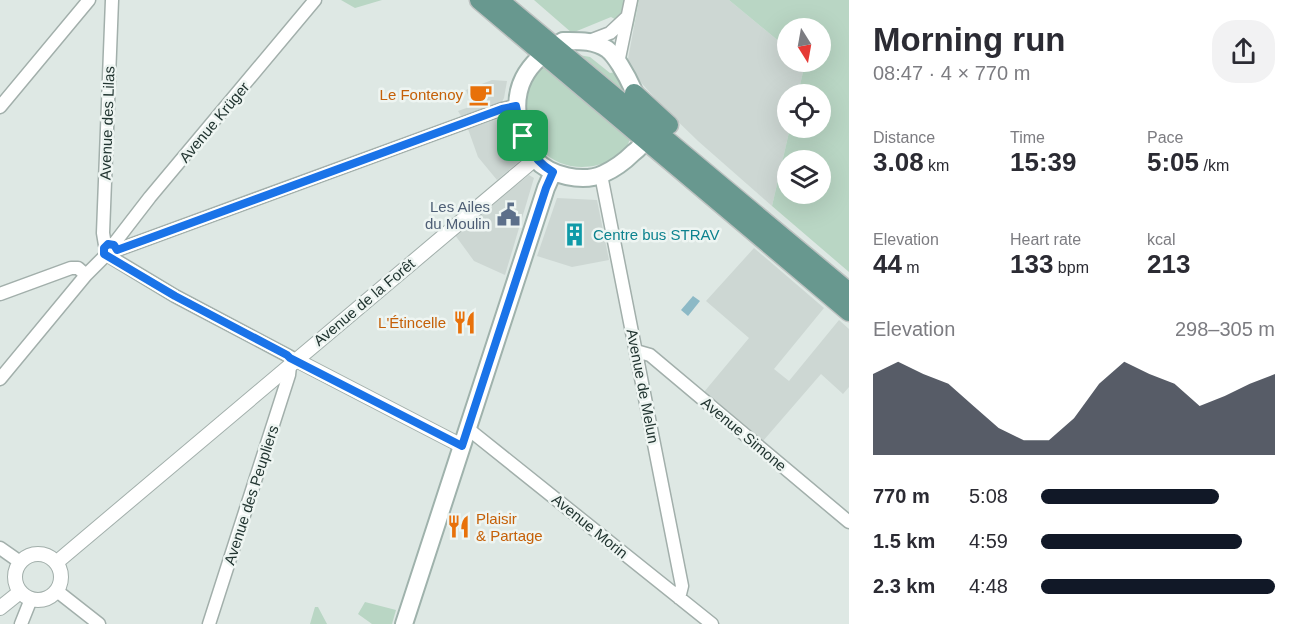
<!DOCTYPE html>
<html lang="en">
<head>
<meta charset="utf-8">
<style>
	body { margin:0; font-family:Arial,sans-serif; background:#f2f2f3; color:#2b2b33; height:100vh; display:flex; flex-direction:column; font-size:22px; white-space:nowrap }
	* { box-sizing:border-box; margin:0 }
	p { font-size:20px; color:#7c7c81 }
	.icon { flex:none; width:33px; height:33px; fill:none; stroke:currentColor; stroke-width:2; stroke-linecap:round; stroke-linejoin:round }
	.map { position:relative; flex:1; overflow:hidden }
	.details { display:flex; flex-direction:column; background:#fff; width:450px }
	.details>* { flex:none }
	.needle { width:39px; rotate:169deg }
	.fabs { position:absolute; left:777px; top:18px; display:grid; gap:12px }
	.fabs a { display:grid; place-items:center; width:54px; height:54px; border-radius:50%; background:#fff; box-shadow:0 6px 24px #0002; font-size:30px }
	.pin { position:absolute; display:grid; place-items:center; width:51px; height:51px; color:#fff; margin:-26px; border-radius:12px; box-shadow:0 3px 9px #0006 }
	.round { display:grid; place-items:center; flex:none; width:63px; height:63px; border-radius:24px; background:#f2f2f3 }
	.head { display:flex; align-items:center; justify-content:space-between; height:102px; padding:0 24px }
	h1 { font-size:33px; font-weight:800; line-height:45px }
	.metrics { display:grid; grid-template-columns:repeat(3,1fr); gap:9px; height:102px; padding:6px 24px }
	.metrics div { display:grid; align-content:center }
	.metrics b { font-size:26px; font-weight:800 }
	.metrics small { font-size:16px; font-weight:400 }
	.metrics p { font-size:16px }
	.chart { height:168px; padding:12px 24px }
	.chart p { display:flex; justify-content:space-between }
	.chart svg { width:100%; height:108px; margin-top:6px; fill:#111827; opacity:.7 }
	ul { padding:0 24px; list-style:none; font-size:20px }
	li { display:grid; grid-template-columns:96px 72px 1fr; align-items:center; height:45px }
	li i { height:15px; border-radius:8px; background:#111827 }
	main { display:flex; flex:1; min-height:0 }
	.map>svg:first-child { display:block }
</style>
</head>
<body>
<main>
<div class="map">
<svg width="849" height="624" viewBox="0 0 849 624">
	<rect width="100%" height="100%" fill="#dee8e4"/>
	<path fill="#cdd7d3" d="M639,0H729L787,48L788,62L805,63L798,94H788V128H790L772,206L698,141L664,108L635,76L628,59Z
		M492,80L507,81L504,98L502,102L461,116L458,111L472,106L466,90Z
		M504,117L511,139L523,158L497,180L478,157L468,129Z
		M529,175L534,178L505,275L474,261L455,235Z
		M557,198L597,200L609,260L572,267L537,256Z
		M754,248L824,308L774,369L789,381L839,320L849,329V387L843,394L821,374L763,441L704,392L749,338L706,301Z"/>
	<path fill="#b9d6c4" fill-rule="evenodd" d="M341,0H382L355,8Z
		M534,0H639L633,29L611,17L572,33Z
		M729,0H849V272L772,206L790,128H820V94H798L805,63L804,62H820V28H788L787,48ZM788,160H820V194H788Z
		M574,54L590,57L610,73L617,72L634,105Z
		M541,66H544L630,138C628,148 622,154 613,159C568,183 518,150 525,99C526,93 526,86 529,81C532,76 537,71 541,66Z
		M365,602L396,610L392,624H372L358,614Z
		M315,607H318L327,624H310Z"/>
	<path fill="#8cb9c6" d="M693,296L700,301L688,316L681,310Z"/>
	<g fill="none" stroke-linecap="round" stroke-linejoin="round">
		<defs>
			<path id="minor" d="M589,41L610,33L626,18
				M618,63L631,0
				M0,107L89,0
				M601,175L682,586L679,598
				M105,245L103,233L112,0
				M113,245L150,197L315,0
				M117,250L502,109L516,106
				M112,258L175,296L296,360
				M0,294L71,268H78L86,275
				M636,351L650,355L849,522
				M0,379L86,275L105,256
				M467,428L712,624
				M0,548L20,562
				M57,591L99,624
				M21,624L31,599
				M209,624L289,375L290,366"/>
			<path id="tertiary" d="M296,360L462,446
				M15 577a23 23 0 1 1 46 0a23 23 0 1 1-46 0Z
				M57,562L535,159
				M0,608L20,592"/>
			<path id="secondary" d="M563,41C579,41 593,40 607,49C622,60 651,120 645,139C643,144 637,150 633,153C625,161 614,169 603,174C583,183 550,176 535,159C529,152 524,141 521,131C509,89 526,62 563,41Z
				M404,624L546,188L553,172"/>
			<path id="primary" d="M479,0L849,312
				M499,0L849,292
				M634,93L669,125"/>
		</defs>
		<use href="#minor" stroke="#a2afab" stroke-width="15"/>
		<use href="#tertiary" stroke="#a2afab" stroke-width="16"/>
		<use href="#secondary" stroke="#9fb2ac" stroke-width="20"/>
		<use href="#primary" stroke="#bdc2c1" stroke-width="21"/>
		<use href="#minor" stroke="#fff" stroke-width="12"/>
		<use href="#tertiary" stroke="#fff" stroke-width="14"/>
		<use href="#secondary" stroke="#fff" stroke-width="16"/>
		<use href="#primary" stroke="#68988f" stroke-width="18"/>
	</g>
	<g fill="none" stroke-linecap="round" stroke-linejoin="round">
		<defs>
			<path id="route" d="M516,106C521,134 528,157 553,172L546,188L462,446L290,358L287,355L175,296L104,254V248L108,244L114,245L117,250L139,242L502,109Z"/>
		</defs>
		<use href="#route" stroke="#fff" stroke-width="12"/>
		<use href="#route" stroke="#1a73e8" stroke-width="8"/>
	</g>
	<defs>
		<symbol id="cafe-bare" viewBox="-9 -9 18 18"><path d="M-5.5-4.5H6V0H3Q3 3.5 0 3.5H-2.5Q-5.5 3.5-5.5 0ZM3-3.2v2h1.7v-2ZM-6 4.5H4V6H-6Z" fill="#e8710a" stroke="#eef5f2" stroke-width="2.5" paint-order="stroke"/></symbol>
		<symbol id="civic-bare" viewBox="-9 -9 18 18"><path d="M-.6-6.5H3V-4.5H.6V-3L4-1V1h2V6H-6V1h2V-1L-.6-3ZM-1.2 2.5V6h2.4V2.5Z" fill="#5c6f8a" stroke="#eef5f2" stroke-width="2.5" paint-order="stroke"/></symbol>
		<symbol id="building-bare" viewBox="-9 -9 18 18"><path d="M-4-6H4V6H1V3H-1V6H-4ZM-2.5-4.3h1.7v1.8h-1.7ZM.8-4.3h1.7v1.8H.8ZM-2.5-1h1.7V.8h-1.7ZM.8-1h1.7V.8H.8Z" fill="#0f9aa8" stroke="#eef5f2" stroke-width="2.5" paint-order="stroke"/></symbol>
		<symbol id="restaurant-bare" viewBox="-9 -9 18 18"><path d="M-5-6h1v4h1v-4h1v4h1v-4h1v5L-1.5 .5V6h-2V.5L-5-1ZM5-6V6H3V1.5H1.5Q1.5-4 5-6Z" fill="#e8710a" stroke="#eef5f2" stroke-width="2.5" paint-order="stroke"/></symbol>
	</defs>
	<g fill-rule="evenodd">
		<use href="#cafe-bare" x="464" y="78" width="33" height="33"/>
		<use href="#civic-bare" x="492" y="198" width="33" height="33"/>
		<use href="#building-bare" x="558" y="218" width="33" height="33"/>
		<use href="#restaurant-bare" x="448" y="306" width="33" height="33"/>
		<use href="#restaurant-bare" x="442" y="510" width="33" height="33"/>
	</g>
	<g text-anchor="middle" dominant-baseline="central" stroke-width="5" stroke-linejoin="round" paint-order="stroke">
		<g font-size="15" fill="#c56008" stroke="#eef5f2" text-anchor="end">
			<text x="463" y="94">Le Fontenoy</text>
			<text x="446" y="322">L'Étincelle</text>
			<text x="476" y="518" text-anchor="start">Plaisir<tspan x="476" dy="17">&amp; Partage</tspan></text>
		</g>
		<g font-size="15" fill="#223531" stroke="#eef5f2">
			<text transform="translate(214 122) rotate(-50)">Avenue Krüger</text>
			<text transform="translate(107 123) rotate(-88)">Avenue des Lilas</text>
			<text transform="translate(364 302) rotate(-40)">Avenue de la Forêt</text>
			<text transform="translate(643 386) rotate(79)">Avenue de Melun</text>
			<text transform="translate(744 434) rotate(40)">Avenue Simone</text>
			<text transform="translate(251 495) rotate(-72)">Avenue des Peupliers</text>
			<text transform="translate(590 526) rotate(39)">Avenue Morin</text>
		</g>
		<g font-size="15" fill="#4e5e75" stroke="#eef5f2" text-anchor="end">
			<text x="490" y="206">Les Ailes<tspan x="490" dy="17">du Moulin</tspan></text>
		</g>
		<g font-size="15" fill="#0d838f" stroke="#eef5f2" text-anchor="start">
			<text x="593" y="234">Centre bus STRAV</text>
		</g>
	</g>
</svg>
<div class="fabs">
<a><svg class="needle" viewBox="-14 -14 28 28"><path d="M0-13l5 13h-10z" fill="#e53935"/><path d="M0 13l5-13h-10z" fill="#7c7c81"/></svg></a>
<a><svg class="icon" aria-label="locate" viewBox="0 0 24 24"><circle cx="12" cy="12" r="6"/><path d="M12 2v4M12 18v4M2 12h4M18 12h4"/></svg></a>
<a><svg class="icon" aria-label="layers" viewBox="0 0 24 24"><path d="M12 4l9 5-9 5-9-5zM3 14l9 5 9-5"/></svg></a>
</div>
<div class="pin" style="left:523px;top:136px;background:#1e9e55"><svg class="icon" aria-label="arrive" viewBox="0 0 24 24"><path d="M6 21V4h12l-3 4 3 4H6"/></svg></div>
</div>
<section class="details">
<div class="head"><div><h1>Morning run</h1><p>08:47 · 4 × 770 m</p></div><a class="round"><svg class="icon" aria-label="share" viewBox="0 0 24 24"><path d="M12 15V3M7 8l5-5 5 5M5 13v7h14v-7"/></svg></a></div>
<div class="metrics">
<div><p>Distance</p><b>3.08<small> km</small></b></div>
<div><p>Time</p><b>15:39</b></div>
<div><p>Pace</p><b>5:05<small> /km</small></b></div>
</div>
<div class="metrics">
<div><p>Elevation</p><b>44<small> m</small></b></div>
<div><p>Heart rate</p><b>133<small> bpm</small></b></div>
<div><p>kcal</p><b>213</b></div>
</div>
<div class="chart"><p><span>Elevation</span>298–305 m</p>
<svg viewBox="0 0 160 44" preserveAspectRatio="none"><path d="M0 44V11L10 6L20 11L30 15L40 24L50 33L60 38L70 38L80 29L90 15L100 6L110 11L120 15L130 24L140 20L150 15L160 11V44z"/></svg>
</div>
<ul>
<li><b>770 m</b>5:08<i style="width:76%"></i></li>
<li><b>1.5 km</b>4:59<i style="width:86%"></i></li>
<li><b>2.3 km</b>4:48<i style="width:100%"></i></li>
</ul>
</section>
</main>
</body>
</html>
